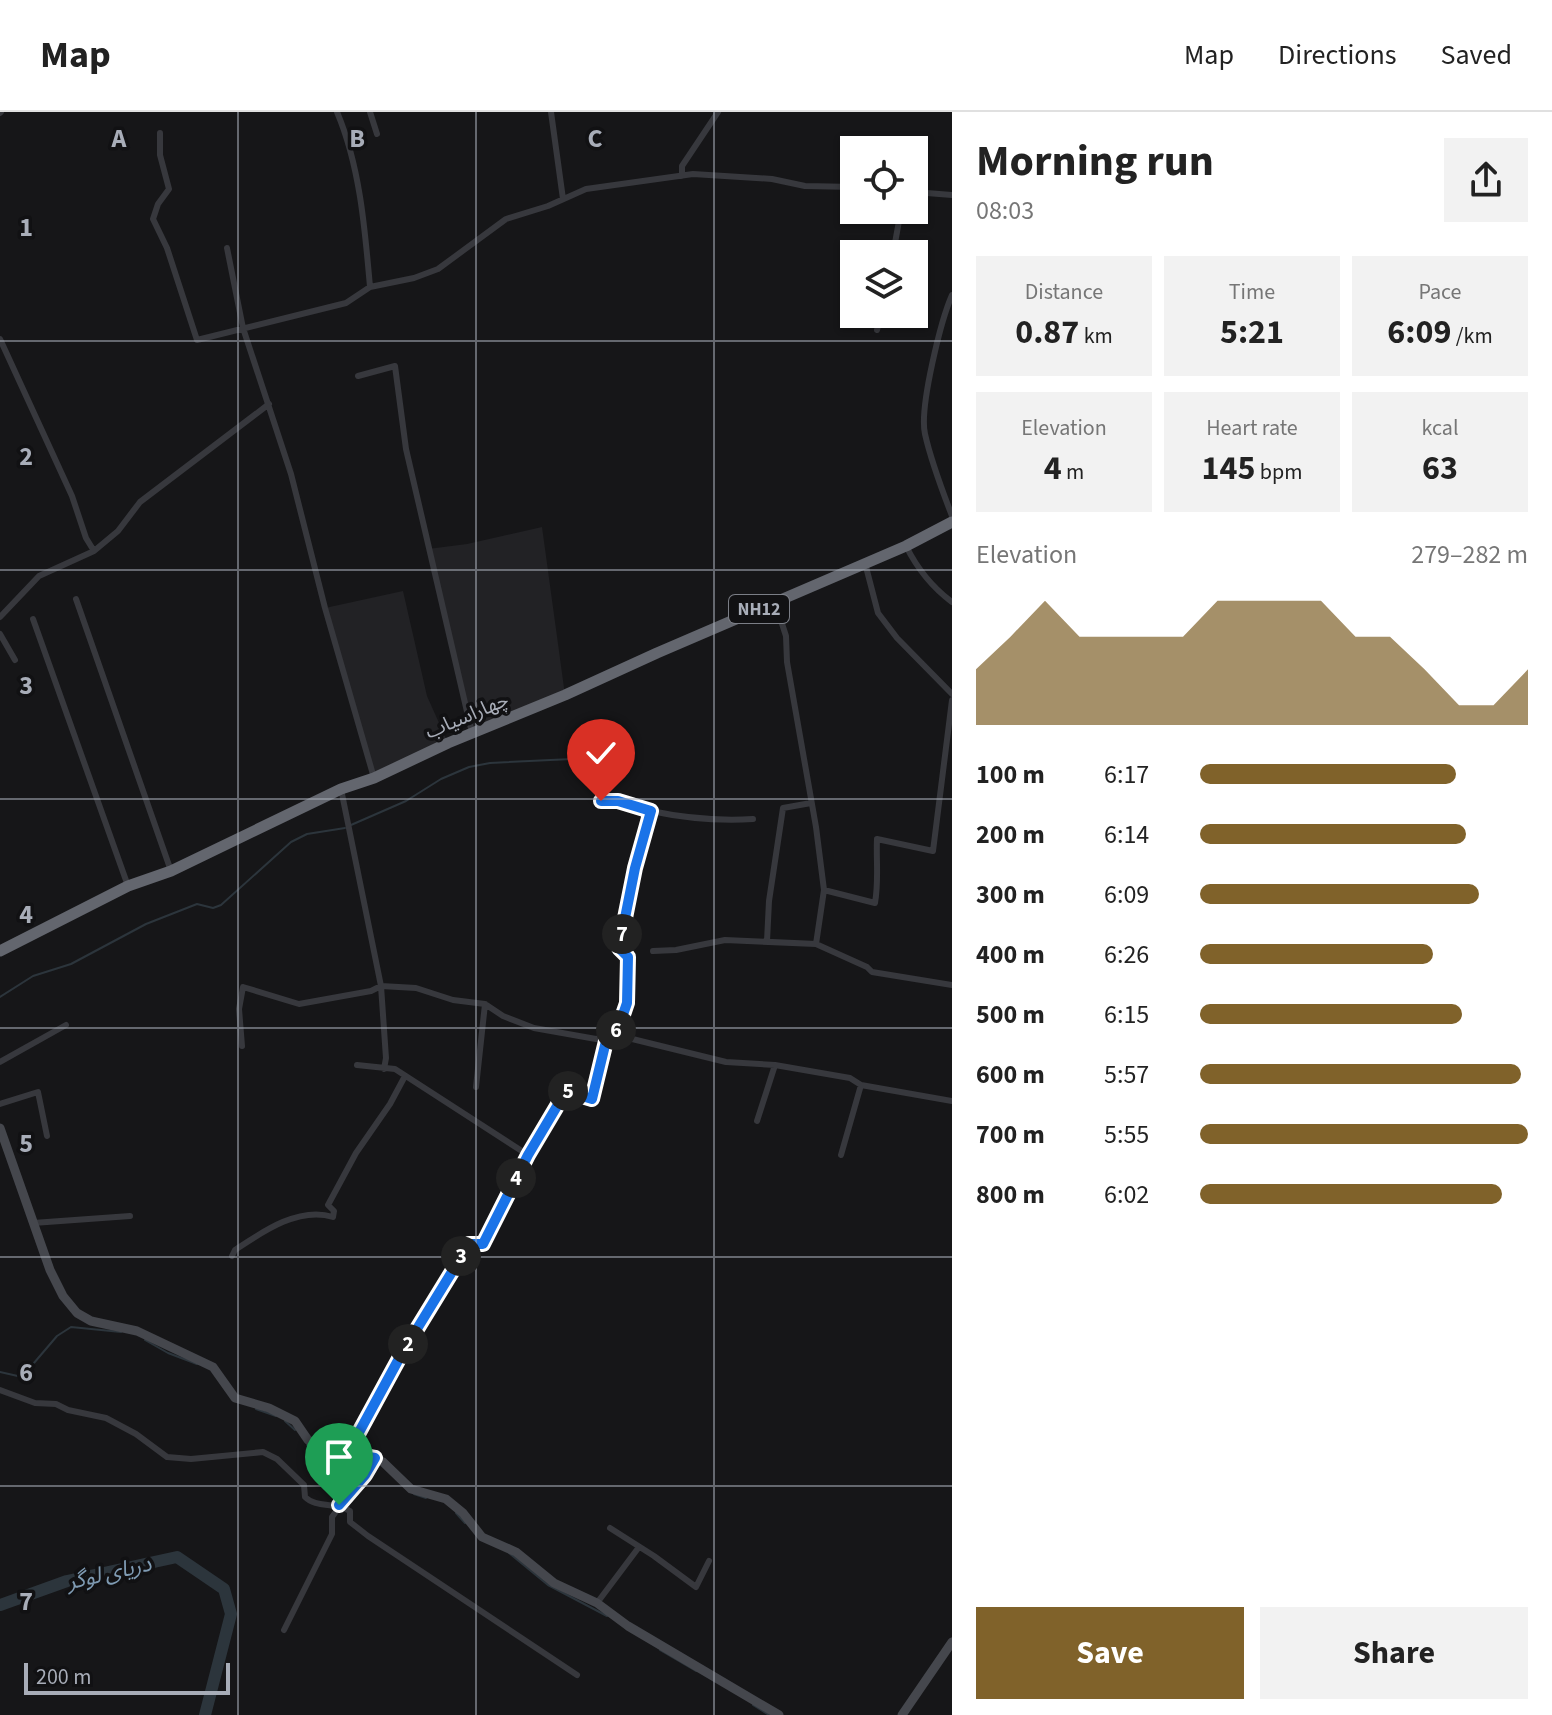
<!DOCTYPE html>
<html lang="en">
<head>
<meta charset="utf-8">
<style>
	body { margin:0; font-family:"Source Sans 3","Noto Sans Arabic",sans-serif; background:#f2f2f2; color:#222; height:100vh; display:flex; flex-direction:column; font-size:30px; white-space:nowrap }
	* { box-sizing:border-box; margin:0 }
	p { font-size:26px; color:#767676 }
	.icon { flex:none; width:44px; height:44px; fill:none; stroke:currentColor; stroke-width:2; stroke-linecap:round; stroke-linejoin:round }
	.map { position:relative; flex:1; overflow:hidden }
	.sheet { display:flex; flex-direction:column; background:#fff; width:600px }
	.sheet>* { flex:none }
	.controls { position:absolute; left:840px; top:24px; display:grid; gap:16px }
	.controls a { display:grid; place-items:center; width:88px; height:88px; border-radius:0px; background:#fff; box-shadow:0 2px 6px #0004; font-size:40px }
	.scale { position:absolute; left:24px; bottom:20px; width:206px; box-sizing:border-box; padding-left:8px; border:4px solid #a8adb8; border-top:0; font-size:22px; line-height:28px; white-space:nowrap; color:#a8adb8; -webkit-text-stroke:6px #111113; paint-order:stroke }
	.pin { position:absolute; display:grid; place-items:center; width:68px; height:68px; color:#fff; margin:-82px -34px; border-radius:50% 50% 50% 0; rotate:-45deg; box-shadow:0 0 8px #0007 }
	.pin .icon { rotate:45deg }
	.km { position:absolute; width:40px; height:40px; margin:-20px; border-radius:50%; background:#222; color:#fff; font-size:22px; line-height:40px; text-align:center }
	.round { display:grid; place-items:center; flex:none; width:84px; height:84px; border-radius:0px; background:#f2f2f2 }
	.head { display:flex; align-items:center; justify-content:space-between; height:136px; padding:0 24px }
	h1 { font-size:44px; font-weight:700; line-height:60px }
	.figures { display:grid; grid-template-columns:repeat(3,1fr); gap:12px; height:136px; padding:8px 24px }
	.figures div { display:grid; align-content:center; border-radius:0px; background:#f2f2f2; text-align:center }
	.figures b { font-size:34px; font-weight:700 }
	.figures small { font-size:22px; font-weight:400 }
	.figures p { font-size:22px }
	.chart { height:224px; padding:16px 24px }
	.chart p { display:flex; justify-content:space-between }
	.chart svg { width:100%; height:144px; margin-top:8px; fill:#80622a; opacity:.7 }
	.button { display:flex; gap:16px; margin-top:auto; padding:16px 24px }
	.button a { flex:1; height:92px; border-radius:0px; background:#80622a; color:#fff; font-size:32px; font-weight:700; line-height:92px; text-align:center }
	.button a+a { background:#f2f2f2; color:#222 }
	ul { padding:0 24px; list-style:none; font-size:26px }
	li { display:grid; grid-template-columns:128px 96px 1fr; align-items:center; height:60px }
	li i { height:20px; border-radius:10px; background:#80622a }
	header { display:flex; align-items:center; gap:48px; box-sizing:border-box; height:112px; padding:0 40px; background:#fff; border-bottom:2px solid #e0e0e0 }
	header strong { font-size:38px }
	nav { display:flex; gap:44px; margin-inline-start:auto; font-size:28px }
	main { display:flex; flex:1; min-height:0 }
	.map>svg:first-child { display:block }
</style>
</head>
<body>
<header>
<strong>Map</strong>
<nav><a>Map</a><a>Directions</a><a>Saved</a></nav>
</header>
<main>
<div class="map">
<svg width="952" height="1603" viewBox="0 0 952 1603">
	<rect width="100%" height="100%" fill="#161618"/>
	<path fill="#222225" d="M542,415L565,583L472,621L428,437L467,432Z
		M403,479L427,584L448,631L374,665L325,496Z"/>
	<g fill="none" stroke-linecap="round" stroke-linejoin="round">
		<path stroke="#2c353c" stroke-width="2" d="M351,713L406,689L441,667L469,655L490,651L572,647
			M0,885L33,864L71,852L146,812L197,792L213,796L221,793L291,730L307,722L345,716
			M145,1228L168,1241L197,1252
			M0,1260L22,1265L57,1224L71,1215L121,1220
			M256,1297L276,1304
			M285,1309L295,1318
			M307,1333L326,1345L361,1348
			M414,1382L426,1386
			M456,1401L465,1411
			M509,1441L548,1473L607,1504
			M660,1538L696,1559
			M753,1593L769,1603"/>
		<path stroke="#2c353c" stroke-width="12" d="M0,1493L67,1469L177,1445L224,1477L231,1502L205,1603"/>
		<path stroke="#37383d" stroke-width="6" d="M337,0C360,54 365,118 370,175
			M370,0L377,22
			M551,0L563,87
			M0,1L1,0
			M160,21V43L169,77L158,92L153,107L167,136L197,228L346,191L370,175L414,166L438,157L506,107L548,94L586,77L693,62L772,67L805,74L854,75
			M682,64V54L718,0
			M914,80L952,83
			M227,136L243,216L291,362L325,496L374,666
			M893,142L901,98
			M952,183C941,208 919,296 925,322C931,349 942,378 952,404
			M877,218L881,202
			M0,227L72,384L86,426L94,439
			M358,264L395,254L406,337L472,621
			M906,434C917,456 933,476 952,490
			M865,451L878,501L897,526L952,582
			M76,487L171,759
			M775,490L786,524L787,550L816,715L824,778L816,832
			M0,505L39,464L94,439L118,419L140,390L269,292
			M33,507L128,774
			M0,522L15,548
			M341,677L381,874L386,946L384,957
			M601,689C620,688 634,695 651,699C684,706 719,709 753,707
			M824,778L875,791C879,768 876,749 877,727L933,739L952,588
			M767,829L769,789L783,696L811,691
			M653,839L676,838L725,828L816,832L867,855L872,860L952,873
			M616,923L627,891L628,845L619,836L635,756L651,699
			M242,934L239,897L243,875L299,892L371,879L381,874L416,876L453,888L485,892L503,904L534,916L596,927L616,923L726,950L775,953L850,966L861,973L952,989
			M0,950L66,913
			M357,953L395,957L528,1043
			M476,975L485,892
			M0,992L38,980L47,1024
			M757,1009L775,953
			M841,1043L861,973
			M33,1111L130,1104
			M232,1144L235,1138C262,1120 299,1094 333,1105L334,1099L328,1093L356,1041L390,992L405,964
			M0,1278L35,1291L56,1292L68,1298L106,1306L136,1322L167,1345L191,1347L263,1340L277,1347L304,1373L305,1385C316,1396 335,1390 350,1399V1410L368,1424L577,1563
			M352,1342L351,1335L401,1243L469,1132H483L528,1043L566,979L592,987L607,925
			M610,1416L654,1444L696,1475L709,1449
			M597,1491L639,1435
			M284,1518L332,1422V1405L375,1346"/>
		<path stroke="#45474d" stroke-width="9" d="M0,1016L50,1158L63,1184L77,1201L91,1209L137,1219L213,1255L235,1286L269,1296L295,1309L308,1328L326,1338L375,1346L383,1350L411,1377L446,1387L463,1401L482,1425L516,1440L554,1471L597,1491L628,1514L779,1603
			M902,1603L952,1530"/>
		<path stroke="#63666e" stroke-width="11" d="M0,839L128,774L171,759L341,677L374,666L448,631L565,583L657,541L906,434L952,410"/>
	</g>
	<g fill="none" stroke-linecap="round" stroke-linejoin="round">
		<defs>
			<path id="route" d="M339,1393L365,1363L375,1346L352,1342L351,1335L401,1243L469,1132H483L528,1043L566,979L592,987L607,925L616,923L627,891L628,845L619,836L635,756L651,699L618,689H601"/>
		</defs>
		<use href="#route" stroke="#fff" stroke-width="16"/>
		<use href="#route" stroke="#1a73e8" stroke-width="10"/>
	</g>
	<path fill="none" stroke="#a8adb8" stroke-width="2" stroke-opacity="0.55" d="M238,0V1603M476,0V1603M714,0V1603M0,229H952M0,458H952M0,687H952M0,916H952M0,1145H952M0,1374H952"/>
	<g text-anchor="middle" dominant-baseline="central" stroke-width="7" stroke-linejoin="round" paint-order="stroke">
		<rect fill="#111113" stroke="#7b7e86" stroke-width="2" x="729" y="483" width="60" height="28" rx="6"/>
		<g font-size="18" font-weight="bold" fill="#a8adb8">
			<text x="759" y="497">NH12</text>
		</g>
		<g font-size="20" fill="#a8adb8" stroke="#111113">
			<text transform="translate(467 604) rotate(-23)">چهاراسیاب</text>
		</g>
		<g font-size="22" font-style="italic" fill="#7f9bb3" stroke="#111113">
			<text transform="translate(109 1461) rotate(-13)">دریای لوگر</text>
		</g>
	</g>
	<g font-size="26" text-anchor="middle" font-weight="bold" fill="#a8adb8" stroke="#111113" stroke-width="7" stroke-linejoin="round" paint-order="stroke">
		<text x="119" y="35">A</text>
		<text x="357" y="35">B</text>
		<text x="595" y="35">C</text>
		<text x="26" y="124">1</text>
		<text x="26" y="353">2</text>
		<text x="26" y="582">3</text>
		<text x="26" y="811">4</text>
		<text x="26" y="1040">5</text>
		<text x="26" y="1269">6</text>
		<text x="26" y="1498">7</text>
	</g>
</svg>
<div class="controls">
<a><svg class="icon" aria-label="locate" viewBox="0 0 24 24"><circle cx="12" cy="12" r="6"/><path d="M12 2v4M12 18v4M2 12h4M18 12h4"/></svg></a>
<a><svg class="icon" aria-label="layers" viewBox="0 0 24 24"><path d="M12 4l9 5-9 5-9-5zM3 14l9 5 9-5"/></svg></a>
</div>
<div class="scale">200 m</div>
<div class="pin" style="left:339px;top:1393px;background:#1e9e55"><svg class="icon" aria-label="arrive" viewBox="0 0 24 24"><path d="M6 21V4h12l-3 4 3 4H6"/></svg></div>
<div class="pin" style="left:601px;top:689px;background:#d93025"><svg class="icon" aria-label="check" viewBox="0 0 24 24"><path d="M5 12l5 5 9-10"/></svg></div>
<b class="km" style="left:408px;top:1232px">2</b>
<b class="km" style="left:461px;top:1144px">3</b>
<b class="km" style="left:516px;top:1066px">4</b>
<b class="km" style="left:568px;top:979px">5</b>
<b class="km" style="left:616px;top:918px">6</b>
<b class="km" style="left:622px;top:822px">7</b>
</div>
<section class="sheet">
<div class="head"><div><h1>Morning run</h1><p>08:03</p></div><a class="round"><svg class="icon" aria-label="share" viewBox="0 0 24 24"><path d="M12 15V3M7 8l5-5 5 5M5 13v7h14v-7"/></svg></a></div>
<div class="figures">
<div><p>Distance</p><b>0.87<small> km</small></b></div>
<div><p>Time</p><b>5:21</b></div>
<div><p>Pace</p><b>6:09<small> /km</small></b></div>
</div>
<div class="figures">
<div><p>Elevation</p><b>4<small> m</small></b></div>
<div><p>Heart rate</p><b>145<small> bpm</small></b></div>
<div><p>kcal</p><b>63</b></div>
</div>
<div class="chart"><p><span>Elevation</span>279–282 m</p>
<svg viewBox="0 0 160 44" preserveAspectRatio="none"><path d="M0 44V27L10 17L20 6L30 17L40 17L50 17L60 17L70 6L80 6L90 6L100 6L110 17L120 17L130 27L140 38L150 38L160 27V44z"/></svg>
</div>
<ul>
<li><b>100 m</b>6:17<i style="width:78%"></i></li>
<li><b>200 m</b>6:14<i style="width:81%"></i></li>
<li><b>300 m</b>6:09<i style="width:85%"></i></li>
<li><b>400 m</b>6:26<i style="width:71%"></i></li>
<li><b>500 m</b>6:15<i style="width:80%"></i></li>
<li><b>600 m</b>5:57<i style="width:98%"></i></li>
<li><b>700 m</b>5:55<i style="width:100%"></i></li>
<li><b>800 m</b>6:02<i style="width:92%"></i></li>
</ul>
<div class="button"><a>Save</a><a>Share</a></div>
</section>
</main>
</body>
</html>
